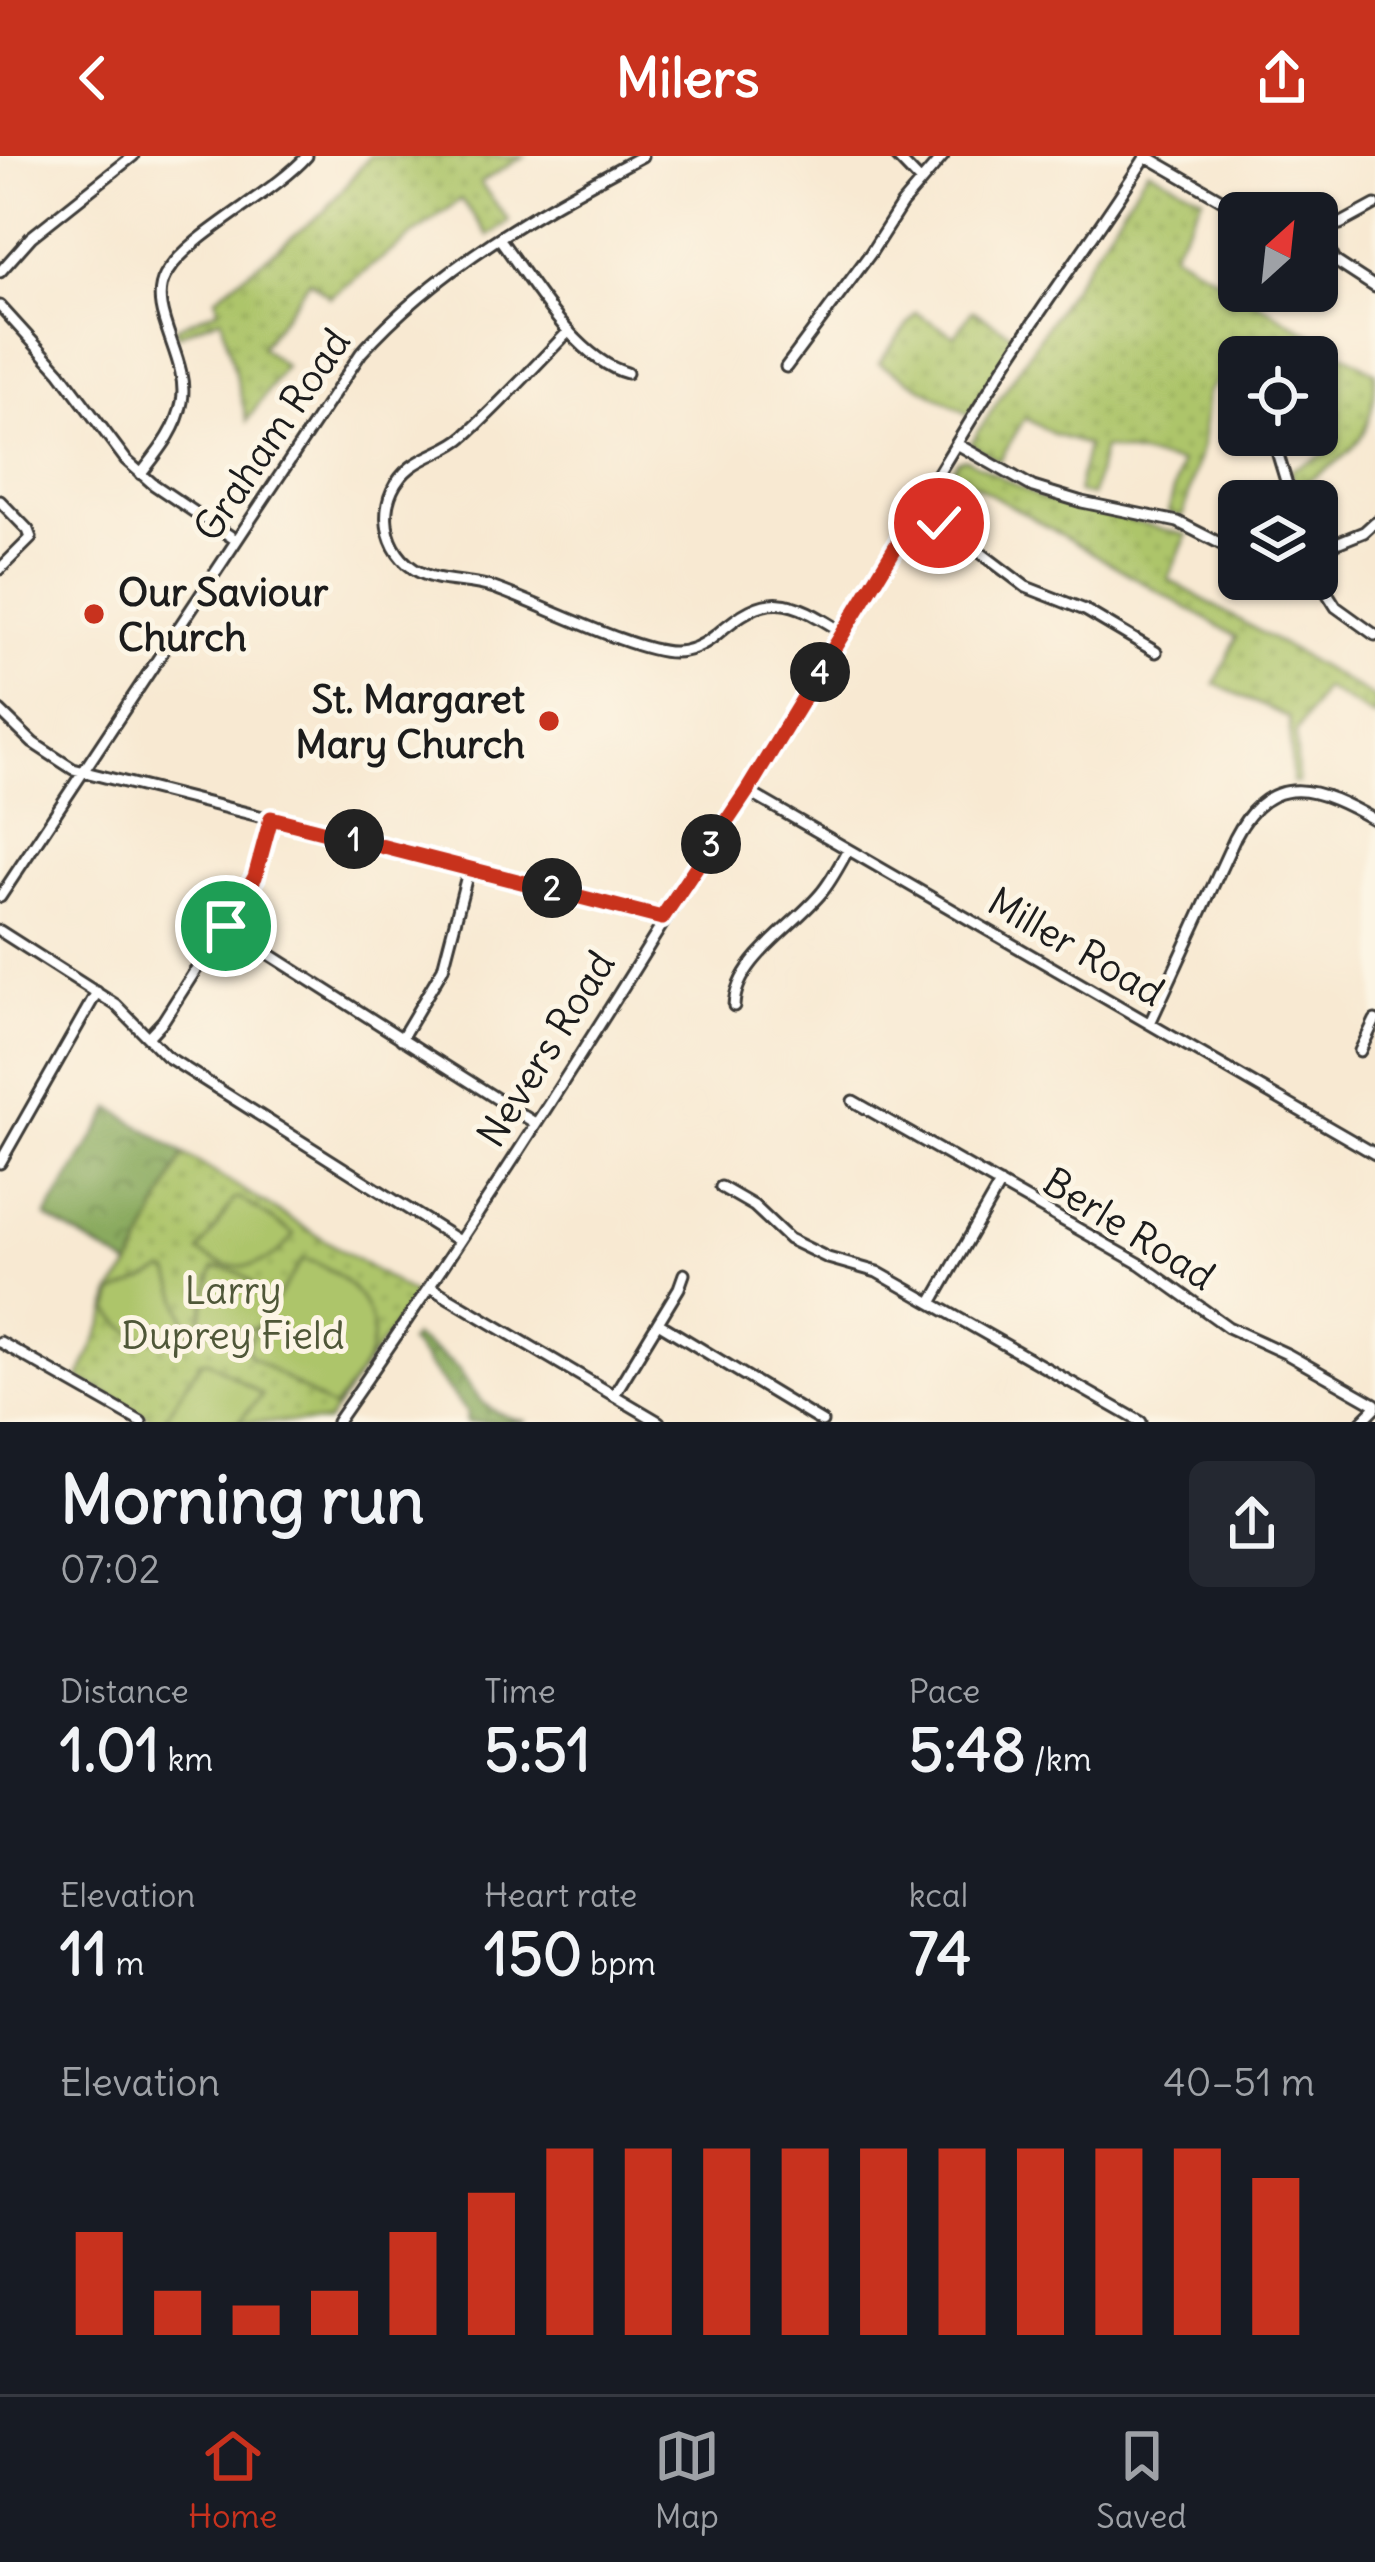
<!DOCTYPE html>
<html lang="en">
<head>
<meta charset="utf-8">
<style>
	body { margin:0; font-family:Delius,sans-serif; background:#242831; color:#f1f3f6; height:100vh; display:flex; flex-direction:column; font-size:45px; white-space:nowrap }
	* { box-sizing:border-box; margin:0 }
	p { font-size:39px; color:#9ea1a6 }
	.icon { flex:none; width:66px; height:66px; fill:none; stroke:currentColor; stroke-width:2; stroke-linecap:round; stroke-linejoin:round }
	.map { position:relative; height:1266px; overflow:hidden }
	.drawer { display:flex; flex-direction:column; background:#171b24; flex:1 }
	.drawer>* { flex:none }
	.needle { width:78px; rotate:27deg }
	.fabs { position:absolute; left:1218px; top:36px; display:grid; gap:24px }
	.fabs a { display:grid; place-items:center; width:120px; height:120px; border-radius:18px; background:#171b24; box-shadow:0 3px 9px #0004; font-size:60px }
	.pin { position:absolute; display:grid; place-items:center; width:102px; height:102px; color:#fff; margin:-51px; border:6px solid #fff; border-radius:50%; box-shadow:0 3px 12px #0007 }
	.km { position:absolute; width:60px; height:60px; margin:-30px; border-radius:50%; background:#222; color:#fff; font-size:33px; line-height:60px; text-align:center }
	.round { display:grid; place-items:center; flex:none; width:126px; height:126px; border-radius:18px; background:#242831 }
	.summary { display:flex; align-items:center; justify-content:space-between; height:204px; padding:0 60px }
	h1 { font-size:66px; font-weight:700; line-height:90px }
	.stats { display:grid; grid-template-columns:repeat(3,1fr); gap:18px; height:204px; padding:12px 60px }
	.stats div { display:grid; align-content:center }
	.stats b { font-size:60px; font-weight:700 }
	.stats small { font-size:33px; font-weight:400 }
	.stats p { font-size:33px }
	.chart { height:336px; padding:24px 60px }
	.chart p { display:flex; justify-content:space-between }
	.chart svg { width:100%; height:216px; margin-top:12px; stroke:#c8321e; stroke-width:6 }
	header { display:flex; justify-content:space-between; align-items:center; height:156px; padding:0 60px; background:#c8321e; color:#fff; font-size:54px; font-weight:700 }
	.dock { display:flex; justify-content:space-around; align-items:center; height:168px; border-top:3px solid #363941; background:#171b24; font-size:33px; color:#9ea1a6 }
	.dock a { display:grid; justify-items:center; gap:6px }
	.dock .current { color:#c8321e }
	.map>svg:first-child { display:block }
</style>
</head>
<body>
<header><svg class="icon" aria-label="back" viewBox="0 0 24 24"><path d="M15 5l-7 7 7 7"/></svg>Milers<svg class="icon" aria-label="share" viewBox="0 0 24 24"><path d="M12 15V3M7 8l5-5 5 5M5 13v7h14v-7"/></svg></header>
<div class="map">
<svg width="1375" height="1266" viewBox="0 0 1375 1266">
	<defs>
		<pattern id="forest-crowns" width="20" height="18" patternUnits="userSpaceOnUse" patternTransform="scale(3)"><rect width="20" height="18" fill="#8aaa5f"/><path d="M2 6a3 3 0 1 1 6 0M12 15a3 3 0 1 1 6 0" fill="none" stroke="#708a4e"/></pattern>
		<pattern id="park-dots" width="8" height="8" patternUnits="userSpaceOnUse" patternTransform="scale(3)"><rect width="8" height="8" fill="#adc56b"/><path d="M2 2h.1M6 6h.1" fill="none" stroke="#94a95c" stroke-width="1.8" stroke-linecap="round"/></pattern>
	</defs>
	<rect width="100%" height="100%" fill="#fcf5e5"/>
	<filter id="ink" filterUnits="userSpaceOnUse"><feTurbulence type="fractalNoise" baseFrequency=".00833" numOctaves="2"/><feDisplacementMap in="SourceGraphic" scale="24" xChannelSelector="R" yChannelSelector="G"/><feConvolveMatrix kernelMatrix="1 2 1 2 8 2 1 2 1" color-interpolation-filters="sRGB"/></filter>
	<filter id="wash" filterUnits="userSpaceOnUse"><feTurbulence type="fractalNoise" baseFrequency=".004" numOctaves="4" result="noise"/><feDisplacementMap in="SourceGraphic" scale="48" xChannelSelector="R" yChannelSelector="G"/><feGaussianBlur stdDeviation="2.7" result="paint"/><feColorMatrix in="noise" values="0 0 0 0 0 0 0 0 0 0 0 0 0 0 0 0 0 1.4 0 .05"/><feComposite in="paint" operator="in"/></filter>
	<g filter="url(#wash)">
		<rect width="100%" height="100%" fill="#f8e9d2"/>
		<path fill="url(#forest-crowns)" stroke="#53633e" stroke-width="3" d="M112,952L184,998L131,1111L46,1061Z
			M413,1181C423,1188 455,1207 460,1215C481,1248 487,1257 527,1266H466L467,1257L409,1186Z"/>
		<path fill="url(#park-dots)" stroke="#647044" stroke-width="3" d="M369,0H524L480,27L509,65L489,80L461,43L330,141L310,124L261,191L285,210L247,265L221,161L178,179L175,172L218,153L216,141L326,54Z
			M1148,13L1203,41L1172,96L1375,216C1375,283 1351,301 1296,331L1290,314L1334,294L1339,255L1317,220V201H1290L1249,185L1207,237L1202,289L1183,361L1168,357L1181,307L1103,292L1092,340L1077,336L1087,289L1055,279L1025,262L999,305L971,287Z
			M972,154L1017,181L969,259L879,207L916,157L955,180Z
			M965,302L1042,343L1187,379L1168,423L1375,542V561L1324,532L1296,577L1298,627H1292L1289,562L1215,528L1237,481L951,315L958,304Z
			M184,998L415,1139L327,1266H157L79,1222L105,1164L112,1136L131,1111Z"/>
		<path fill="#adc56b" stroke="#647044" stroke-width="3" d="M239,1042L294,1078C272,1113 232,1120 199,1096L234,1044Z
			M303,1103C342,1112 383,1152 370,1196C365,1215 344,1237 333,1253L249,1199L247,1190L258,1170L253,1173H207L200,1168L214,1112C245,1111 260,1132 266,1159Z
			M164,1115L170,1117L191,1180C159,1192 130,1182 110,1155L114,1138Z
			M208,1204L262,1239L238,1266H175L166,1260L201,1205Z"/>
	</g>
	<g filter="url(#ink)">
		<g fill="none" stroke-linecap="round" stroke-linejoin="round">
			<defs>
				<path id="minor" d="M896,0L919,24
					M1146,0L1245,57
					M1317,74L1340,68L1375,49
					M1320,74L1335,105L1375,131
					M499,82C530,123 575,203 627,217
					M0,116L31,81L133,0
					M0,150L60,216L126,304L153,328L236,384
					M569,175C535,210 502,246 466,279C450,294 428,298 411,311C377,337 379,390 414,413C437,428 468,423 494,432C536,446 637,497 674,496C690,496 704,489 716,479C768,433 789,442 844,477
					M786,211L870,98L902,48L943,0
					M1272,279L1292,345
					M957,288L1033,331L1082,346L1178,366L1239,397
					M141,318C158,296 177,274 182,246C190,203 146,155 165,120C187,79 274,38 307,0
					M0,345L28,374L31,382L0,413
					M918,354L949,378
					M914,361L981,397L1026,431L1085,454L1156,496
					M1317,395L1364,376L1375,366
					M1317,421L1336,451L1375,479
					M0,555L33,587L73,613L662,762
					M747,635L1375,998
					M0,741L361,197C437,111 542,53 642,0
					M225,770L535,967
					M0,775L116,849L166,900L459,1085
					M734,850C736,803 795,770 822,736C832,724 840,708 848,694
					M1150,867L1235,682C1271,612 1319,632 1375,664
					M148,881L163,865L255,721L271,662
					M401,883L443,812L469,712
					M1360,895L1375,864
					M853,945L1140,1108L1228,1171L1287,1198L1375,1248
					M0,1007L97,836
					M721,1031L754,1050L789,1083L828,1102L877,1116L1141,1266
					M430,1131L659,1266
					M932,1147L1000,1028
					M658,1167L822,1266
					M0,1186L141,1266
					M614,1239L679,1132L684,1118
					M337,1266C570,932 777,580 990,233C1039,153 1096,79 1146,0
					M1361,1266L1375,1252"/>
			</defs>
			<use href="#minor" stroke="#3d3b37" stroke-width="15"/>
			<use href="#minor" stroke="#fff" stroke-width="9"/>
		</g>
	</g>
	<g fill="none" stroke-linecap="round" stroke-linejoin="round" filter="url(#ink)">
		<defs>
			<path id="route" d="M226,770L255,721L271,662L662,762L747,635L918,354L939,367"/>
		</defs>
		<use href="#route" stroke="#fff" stroke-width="24"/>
		<use href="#route" stroke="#c8321e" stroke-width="15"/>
	</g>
	<g fill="#c8321e" stroke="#fcf5e5" stroke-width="4.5">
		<circle cx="94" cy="458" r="12"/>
		<circle cx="549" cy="565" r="12"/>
	</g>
	<g text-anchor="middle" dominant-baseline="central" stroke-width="10" stroke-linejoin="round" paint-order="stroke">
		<g font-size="39" fill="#1c1c1c" stroke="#fcf5e5">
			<text transform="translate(272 279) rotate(-56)">Graham Road</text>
			<text transform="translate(1076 791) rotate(30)">Miller Road</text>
			<text transform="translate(546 893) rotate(-58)">Nevers Road</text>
			<text transform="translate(1129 1073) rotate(32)">Berle Road</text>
		</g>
		<g font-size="39" font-weight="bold" fill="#1c1c1c" stroke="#fcf5e5" text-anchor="start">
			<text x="118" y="436">Our Saviour<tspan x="118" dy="45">Church</tspan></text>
			<text x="525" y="543" text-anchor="end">St. Margaret<tspan x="525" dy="45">Mary Church</tspan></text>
		</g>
		<g font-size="39" fill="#4f5738" stroke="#fcf5e5">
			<text x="233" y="1134">Larry<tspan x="233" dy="45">Duprey Field</tspan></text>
		</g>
	</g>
</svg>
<div class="fabs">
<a><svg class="needle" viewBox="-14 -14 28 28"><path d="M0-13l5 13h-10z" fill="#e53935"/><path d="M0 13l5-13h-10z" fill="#9ea1a6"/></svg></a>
<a><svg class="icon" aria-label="locate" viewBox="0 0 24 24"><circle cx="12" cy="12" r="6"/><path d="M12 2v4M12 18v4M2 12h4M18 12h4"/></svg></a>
<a><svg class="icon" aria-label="layers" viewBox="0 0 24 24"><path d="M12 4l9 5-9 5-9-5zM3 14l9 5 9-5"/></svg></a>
</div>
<div class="pin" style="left:226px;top:770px;background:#1e9e55"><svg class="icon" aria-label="arrive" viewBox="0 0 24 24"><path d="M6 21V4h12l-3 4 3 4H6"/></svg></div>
<div class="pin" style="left:939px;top:367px;background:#d93025"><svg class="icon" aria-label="check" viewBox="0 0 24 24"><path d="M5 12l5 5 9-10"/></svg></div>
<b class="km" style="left:354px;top:683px">1</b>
<b class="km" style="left:552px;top:732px">2</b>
<b class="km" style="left:711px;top:688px">3</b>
<b class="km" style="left:820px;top:516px">4</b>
</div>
<section class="drawer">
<div class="summary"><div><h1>Morning run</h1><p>07:02</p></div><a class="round"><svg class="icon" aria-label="share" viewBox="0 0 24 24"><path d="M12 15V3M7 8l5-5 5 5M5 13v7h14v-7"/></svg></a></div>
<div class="stats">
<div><p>Distance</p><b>1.01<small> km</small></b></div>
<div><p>Time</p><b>5:51</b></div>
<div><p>Pace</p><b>5:48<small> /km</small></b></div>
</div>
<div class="stats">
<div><p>Elevation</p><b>11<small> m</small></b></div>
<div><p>Heart rate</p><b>150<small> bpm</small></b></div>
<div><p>kcal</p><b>74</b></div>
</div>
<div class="chart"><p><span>Elevation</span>40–51 m</p>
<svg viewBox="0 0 160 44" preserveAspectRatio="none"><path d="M5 44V23M15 44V35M25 44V38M35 44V35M45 44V23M55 44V15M65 44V6M75 44V6M85 44V6M95 44V6M105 44V6M115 44V6M125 44V6M135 44V6M145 44V6M155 44V12"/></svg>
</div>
</section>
<nav class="dock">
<a class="current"><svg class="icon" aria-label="home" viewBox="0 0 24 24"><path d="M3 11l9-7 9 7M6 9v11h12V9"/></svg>Home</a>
<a><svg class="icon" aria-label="map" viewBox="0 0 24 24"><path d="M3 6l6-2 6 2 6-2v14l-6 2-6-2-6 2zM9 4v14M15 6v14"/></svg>Map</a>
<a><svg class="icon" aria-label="saved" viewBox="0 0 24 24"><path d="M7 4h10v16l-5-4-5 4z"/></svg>Saved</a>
</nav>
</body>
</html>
